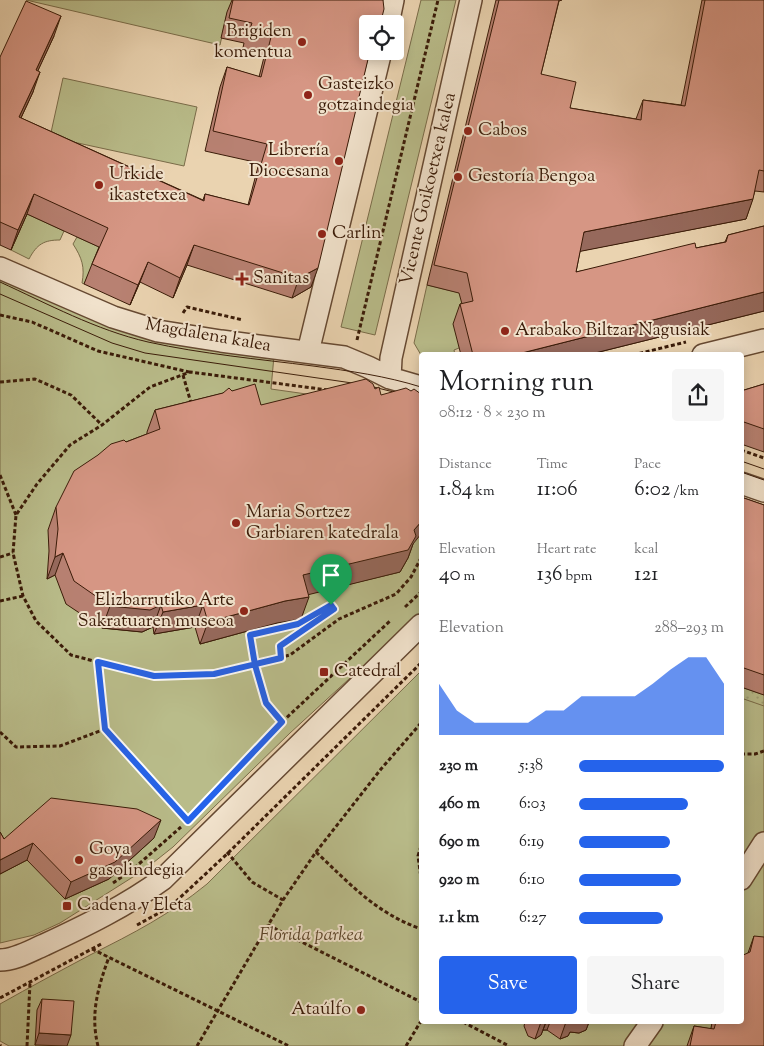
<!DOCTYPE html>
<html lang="en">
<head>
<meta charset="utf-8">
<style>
	body { margin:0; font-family:"Sorts Mill Goudy",serif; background:#f6f6f6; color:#202124; height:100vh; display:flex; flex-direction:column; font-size:19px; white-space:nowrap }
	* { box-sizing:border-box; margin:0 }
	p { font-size:16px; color:#757577 }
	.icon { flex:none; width:28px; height:28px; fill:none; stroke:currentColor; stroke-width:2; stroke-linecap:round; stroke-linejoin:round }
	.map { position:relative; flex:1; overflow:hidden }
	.panel { position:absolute; left:419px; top:352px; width:325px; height:672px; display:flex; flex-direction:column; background:#fff; border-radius:5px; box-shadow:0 2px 12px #0003 }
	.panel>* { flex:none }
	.tools { position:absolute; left:359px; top:15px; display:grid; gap:10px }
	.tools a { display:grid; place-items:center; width:45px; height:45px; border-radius:5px; background:#fff; box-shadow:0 2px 12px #0003; font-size:25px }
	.pin { position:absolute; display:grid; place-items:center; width:42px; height:42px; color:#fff; margin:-51px -21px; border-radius:50% 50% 50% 0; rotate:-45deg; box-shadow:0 0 5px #0007 }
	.pin .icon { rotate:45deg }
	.round { display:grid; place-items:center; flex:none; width:52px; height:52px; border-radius:5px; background:#f6f6f6 }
	.summary { display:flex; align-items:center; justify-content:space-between; height:85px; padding:0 20px }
	h1 { font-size:28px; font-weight:600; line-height:38px }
	.figures { display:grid; grid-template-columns:repeat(3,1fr); gap:8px; height:85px; padding:5px 20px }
	.figures div { display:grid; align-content:center }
	.figures b { font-size:21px; font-weight:600 }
	.figures small { font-size:14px; font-weight:400 }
	.figures p { font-size:14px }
	.chart { height:140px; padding:10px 20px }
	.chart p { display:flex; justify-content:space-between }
	.chart svg { width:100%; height:90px; margin-top:5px; fill:#2563eb; opacity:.7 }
	.cta { display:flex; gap:10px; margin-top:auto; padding:10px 20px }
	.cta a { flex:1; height:58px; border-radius:5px; background:#2563eb; color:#fff; font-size:20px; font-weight:600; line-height:58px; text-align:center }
	.cta a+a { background:#f6f6f6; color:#202124 }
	ul { padding:0 20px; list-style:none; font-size:16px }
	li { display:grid; grid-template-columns:80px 60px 1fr; align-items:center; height:38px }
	li i { height:12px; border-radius:6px; background:#2563eb }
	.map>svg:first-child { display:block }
</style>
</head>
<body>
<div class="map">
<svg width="764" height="1046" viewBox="0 0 764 1046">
	<defs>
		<pattern id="grass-dots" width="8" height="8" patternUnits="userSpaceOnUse" patternTransform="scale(1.25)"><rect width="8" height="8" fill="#b9bc8a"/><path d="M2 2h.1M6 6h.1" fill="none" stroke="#a0a176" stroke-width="1.8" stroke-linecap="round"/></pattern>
	</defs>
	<rect width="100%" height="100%" fill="#ead3b0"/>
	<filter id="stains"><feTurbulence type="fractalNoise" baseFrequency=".004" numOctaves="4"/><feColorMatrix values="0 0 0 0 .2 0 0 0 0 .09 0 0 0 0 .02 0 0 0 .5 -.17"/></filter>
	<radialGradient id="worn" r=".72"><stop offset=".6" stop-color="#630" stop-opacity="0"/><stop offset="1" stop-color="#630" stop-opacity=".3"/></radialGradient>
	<path fill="url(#grass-dots)" stroke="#7a6c49" d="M741,687L764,695V748L741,751Z"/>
	<path fill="#b9bc8a" stroke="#7a6c49" d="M26,0H243L227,13L220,45Z
		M421,0H456L375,335L341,327Z
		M63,78L197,107L184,166L50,137Z
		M27,214L64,231L60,240C44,240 37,244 29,259L11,250Z
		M77,237L108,251L97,257L84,284L82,283C85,267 82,258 73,244Z
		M527,274L459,348L454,350L455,355H421L414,343L427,285L460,293Z
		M0,276L274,356L271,389L349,400L421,421V613L290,733L173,847L144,870L60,923L34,935L0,943Z
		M421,671V1022L712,1023L707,1046H9L0,1041V1004C30,987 60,971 90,955C134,933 169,915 207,884Z
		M741,698L764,706V955L741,976Z"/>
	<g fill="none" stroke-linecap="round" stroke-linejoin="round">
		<defs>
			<path id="street" d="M388,24L393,0
				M0,268L113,317L158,331L221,341L344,357L368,367L390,378L421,387
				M308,352L381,51
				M703,355L764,340
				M390,378L391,358L471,0
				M741,483L764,491
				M741,879L764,843
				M0,960C15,960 30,951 44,945C85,926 126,906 163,879L421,625
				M635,1046L652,1022"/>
		</defs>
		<use href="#street" stroke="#664932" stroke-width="24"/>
		<path stroke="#3a1b08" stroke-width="3" stroke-dasharray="4 2.5" stroke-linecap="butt" d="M183,313L187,307L243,320
			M0,315L32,322L98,351L189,372
			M357,340L438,0
			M633,355L686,342
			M183,375L191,403
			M0,382L35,379L71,395L102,425
			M328,390L190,372L150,387L102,425L70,445L37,484L16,515L13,553L23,596L36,621L71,655L154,677L214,673L290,655L339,619L396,594L411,577L421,558
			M741,450L764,458
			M0,475L16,515
			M0,557L13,553
			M0,601L23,596
			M405,607L421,592
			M249,631L255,665L266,703L282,722
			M250,635L298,624L331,605L334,609L280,646L281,658
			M98,662L105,729L124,753L191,823
			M0,732L16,747L60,746L105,729
			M741,754H755L764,751
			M202,807L282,722L391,620
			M421,846L418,856L421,878
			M227,852L252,882L283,900
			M316,852C350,884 376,913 421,929
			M113,883L132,870L181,827
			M137,925L170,907L228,853L421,663
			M268,925L421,1002
			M92,949L289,1046
			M0,998L103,943
			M463,1022L509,1046
			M0,1045L1,1046
			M27,1046L30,983
			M98,1046C90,1014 98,987 109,957
			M197,1046L283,900L316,852L381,769L421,723
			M406,1046L421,1021"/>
		<use href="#street" stroke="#f1e2cc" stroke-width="21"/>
		<path stroke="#3a1b08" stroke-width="1" d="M0,282C48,304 96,330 148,342C202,354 258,359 313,366C350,371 386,376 421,387
			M0,294L112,343L145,353L366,385L421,399
			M741,461L764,469
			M741,472L764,480"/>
	</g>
	<path fill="#b88172" stroke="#3a1b08" d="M232,0H383L368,24L311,287L292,298L187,265L173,298L140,282L130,305L84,284L92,264L99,247L77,237L27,214L11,250L0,245V57L54,36L38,70L33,92L21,118L203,200L205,194L248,205L259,163L205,151L220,87L227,67L259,77L264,57L242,52L244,43L221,38L227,12Z
		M496,0H562L559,1L541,74L570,108L636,119L643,100L681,105L702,0H764V192L755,191L746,219L580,251L576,272L696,248L725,242L728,235L764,226V311L587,355H461L453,324L460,304H462L459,293L427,285Z
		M764,384V452L741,444V391Z
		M232,391L261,405L413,544L408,558L400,572L308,594L301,619L277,623L200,644L195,627L154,634L153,627L142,632L102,628L66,604L55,575L47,579L49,551L48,530L56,507L126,442L147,434V432L155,410Z
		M741,497L764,505V695L741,687Z
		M0,832L4,839L154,838L109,879L65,899L27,860L0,874Z
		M754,936L764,1046H687L694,1026L711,1029L712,1022H741L748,953Z
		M42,999L71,1035L35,1045L37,1010Z
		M525,1022H589L586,1030L579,1033L570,1032L568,1036L560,1039L547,1030H543L541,1035L535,1039L528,1036L524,1026Z"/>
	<path fill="#96695c" stroke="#3a1b08" d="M61,16L54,36L29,90L36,70Z
		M40,72L33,92L12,137L19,117Z
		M34,194L27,214L11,250L18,230Z
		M753,199L746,219L577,252L584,232Z
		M194,245L187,265L173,298L180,278Z
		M148,262L140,282L130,305L138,285Z
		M318,268L311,287L292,298L299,278Z
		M764,292V311L587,355H514Z
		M421,522V534L413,544L408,558L400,572L295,598L303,575L414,530Z
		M63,553L55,575L47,579L55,557Z
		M309,597L301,619L277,623L200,644L208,622L285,601Z
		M161,605L153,627L142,632L102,628L110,606Z
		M203,605L195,627L154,634L163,612Z
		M161,820L154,838L109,879L65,899L71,882Z
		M33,843L27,860L0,874V860Z
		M541,1022H546L541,1035L535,1039Z
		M546,1022H550L547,1030H543Z
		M566,1022H589L586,1030L579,1033L570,1032L568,1036L560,1039Z
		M39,1033L71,1035L67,1046L35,1045Z"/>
	<path fill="#d69684" stroke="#3a1b08" d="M233,0H383L384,9L381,21L379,24H368V51H370L318,268L299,278L194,245L180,278L148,262L138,285L92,264L108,228L84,217L34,194L18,230L0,222V57L26,1L61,16L36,70L40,72L19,117L204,201L205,194L249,205L267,144L213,131L227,67L261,77L271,37L249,32L252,23L229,18Z
		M499,0H559L541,74L576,82L570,108L641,120L643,100L685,106L705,0H764V171L759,170L753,199L584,232L576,272L695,243L696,248L726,242L728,235L764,226V292L514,355H473L460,304L473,301L467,273L434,265Z
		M366,379L373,384L375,389L379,387L381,395L406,388L411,391L414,389L421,394V522L414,530L416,536L408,550L303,575L309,597L285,601L208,622L203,605L163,612L161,605L150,610L110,606L74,581L63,553L55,557L58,529L56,507L74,471L98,455L111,444L124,440L126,442L160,429L155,410L223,393L229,388L232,391L255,384L261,405Z
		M764,384V429L741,421V391Z
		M741,497L764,505V675L741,667Z
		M51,798L137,809L161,820L115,862L71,882L33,843L0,860V832L4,839Z
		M754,936L764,937V1046H690L694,1026L714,1029L716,1022H741V956L750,952Z
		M42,999L74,1001L71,1035L39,1033Z"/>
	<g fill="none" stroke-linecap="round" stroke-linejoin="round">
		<defs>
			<path id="route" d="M331,605L298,624L250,635L255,665L266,703L282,722L188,821L105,729L98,662L154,676L214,674L281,658L280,646L334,609L331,605"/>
		</defs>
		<use href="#route" stroke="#fff" stroke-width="10"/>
		<use href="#route" stroke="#2563eb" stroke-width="6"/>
	</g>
	<g fill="#8f2418" stroke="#f1e2cc" stroke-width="2">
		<circle cx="302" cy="42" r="5"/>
		<circle cx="308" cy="95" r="5"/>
		<circle cx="468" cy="131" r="5"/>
		<circle cx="339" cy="161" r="5"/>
		<circle cx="458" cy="177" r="5"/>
		<circle cx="99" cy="185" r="5"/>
		<circle cx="322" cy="234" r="5"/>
		<path d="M239.5 271.5h5v5h5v5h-5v5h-5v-5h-5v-5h5z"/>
		<circle cx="505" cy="331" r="5"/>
		<circle cx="236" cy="523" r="5"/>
		<circle cx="244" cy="611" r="5"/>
		<rect x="319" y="667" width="10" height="10" rx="2.5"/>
		<circle cx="79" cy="860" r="5"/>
		<rect x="62" y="901" width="10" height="10" rx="2.5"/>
		<circle cx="361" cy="1010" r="5"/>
	</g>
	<g text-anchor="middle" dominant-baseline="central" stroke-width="4" stroke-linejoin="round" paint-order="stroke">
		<g font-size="18" fill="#3a1b08" stroke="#f1e2cc" text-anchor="start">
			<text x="292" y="32" text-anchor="end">Brigiden<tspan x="292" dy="21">komentua</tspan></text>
			<text x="318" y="85">Gasteizko<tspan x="318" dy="21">gotzaindegia</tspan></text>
			<text x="478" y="131">Cabos</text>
			<text x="329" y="151" text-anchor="end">Librería<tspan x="329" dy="21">Diocesana</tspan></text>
			<text x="109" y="175">Urkide<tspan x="109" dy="21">ikastetxea</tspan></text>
			<text x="468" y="177">Gestoría Bengoa</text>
			<text x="332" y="234">Carlin</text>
			<text x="253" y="279">Sanitas</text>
			<text x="515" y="331">Arabako Biltzar Nagusiak</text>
			<text x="246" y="513">Maria Sortzez<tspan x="246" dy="21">Garbiaren katedrala</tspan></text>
			<text x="234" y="601" text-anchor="end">Elizbarrutiko Arte<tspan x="234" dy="21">Sakratuaren museoa</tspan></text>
			<text x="334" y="672">Catedral</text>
			<text x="89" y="850">Goya<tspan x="89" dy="21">gasolindegia</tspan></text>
			<text x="77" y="906">Cadena y Eleta</text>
			<text x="351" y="1010" text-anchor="end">Ataúlfo</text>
		</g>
		<g font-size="18" fill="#3a1b08" stroke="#f1e2cc">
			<text transform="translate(429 189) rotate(-77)">Vicente Goikoetxea kalea</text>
			<text transform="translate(208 336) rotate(10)">Magdalena kalea</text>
		</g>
		<g font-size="18" font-style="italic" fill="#5a4328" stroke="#f1e2cc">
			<text x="311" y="936">Florida parkea</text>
		</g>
	</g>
	<rect width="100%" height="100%" filter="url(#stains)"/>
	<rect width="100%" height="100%" fill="url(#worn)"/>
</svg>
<div class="tools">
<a><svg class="icon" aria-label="locate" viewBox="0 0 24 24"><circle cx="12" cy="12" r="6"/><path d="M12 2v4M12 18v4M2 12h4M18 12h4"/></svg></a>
</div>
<div class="pin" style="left:331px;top:605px;background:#1e9e55"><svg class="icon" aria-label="arrive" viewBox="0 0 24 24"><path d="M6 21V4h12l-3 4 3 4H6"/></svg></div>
<section class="panel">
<div class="summary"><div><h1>Morning run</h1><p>08:12 · 8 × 230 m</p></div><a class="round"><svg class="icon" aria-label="share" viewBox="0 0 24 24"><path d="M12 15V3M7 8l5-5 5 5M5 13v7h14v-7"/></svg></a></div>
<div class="figures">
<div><p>Distance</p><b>1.84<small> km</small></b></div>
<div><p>Time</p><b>11:06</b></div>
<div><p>Pace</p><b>6:02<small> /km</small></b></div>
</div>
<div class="figures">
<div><p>Elevation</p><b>40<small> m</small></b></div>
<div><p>Heart rate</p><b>136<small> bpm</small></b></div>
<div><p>kcal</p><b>121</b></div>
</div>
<div class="chart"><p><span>Elevation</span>288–293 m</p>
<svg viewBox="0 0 160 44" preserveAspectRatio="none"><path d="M0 44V19L10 32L20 38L30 38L40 38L50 38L60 32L70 32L80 25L90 25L100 25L110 25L120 19L130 12L140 6L150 6L160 19V44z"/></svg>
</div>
<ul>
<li><b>230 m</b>5:38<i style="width:100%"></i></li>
<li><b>460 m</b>6:03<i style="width:75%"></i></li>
<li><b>690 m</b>6:19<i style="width:63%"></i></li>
<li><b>920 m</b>6:10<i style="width:70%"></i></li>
<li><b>1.1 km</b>6:27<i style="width:58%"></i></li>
</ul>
<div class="cta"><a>Save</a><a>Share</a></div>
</section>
</div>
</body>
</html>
